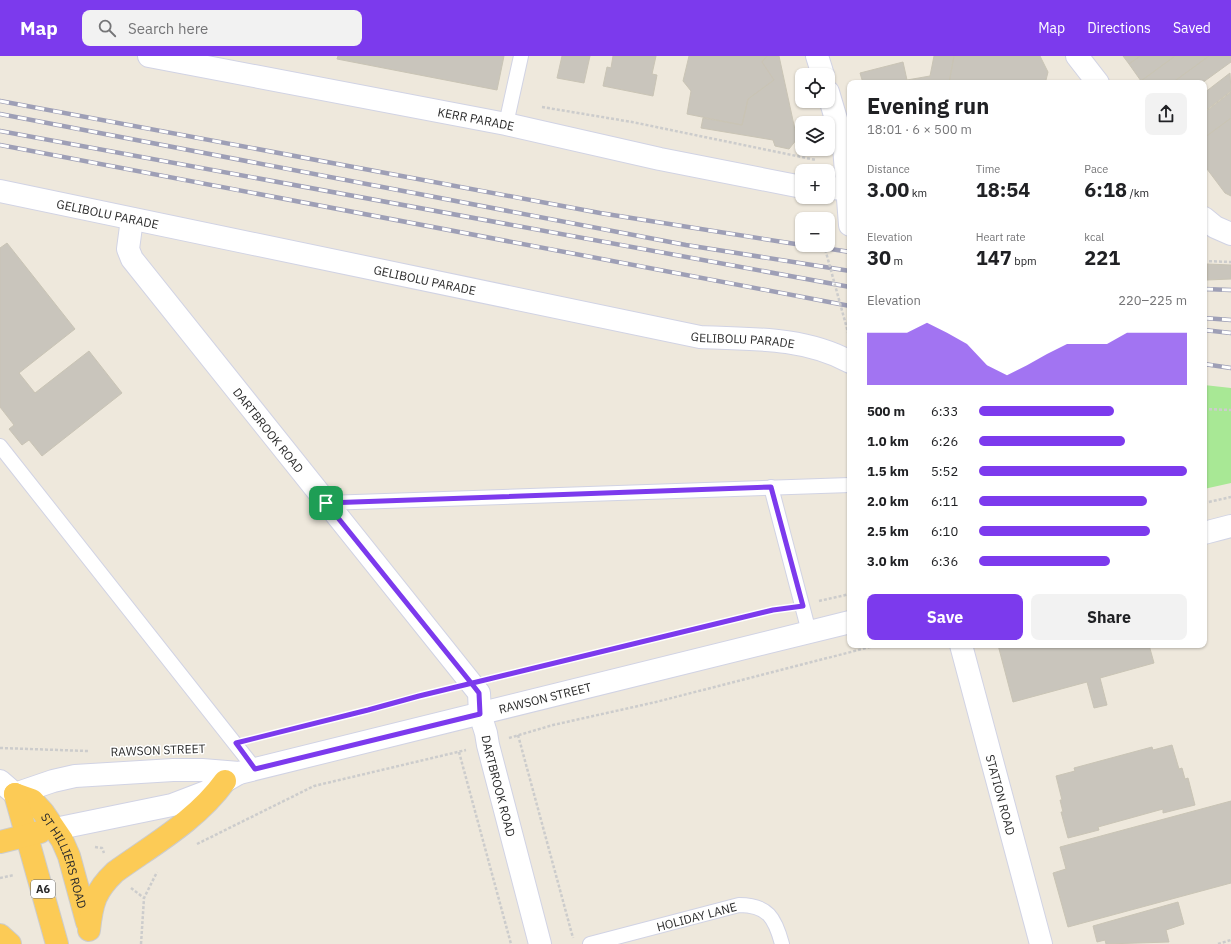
<!DOCTYPE html>
<html lang="en">
<head>
<meta charset="utf-8">
<style>
	body { margin:0; font-family:"IBM Plex Sans",sans-serif; background:#f2f2f2; color:#202124; height:100vh; display:flex; flex-direction:column; font-size:15px; white-space:nowrap }
	* { box-sizing:border-box; margin:0 }
	p { font-size:13px; color:#757577 }
	.icon { flex:none; width:22px; height:22px; fill:none; stroke:currentColor; stroke-width:2; stroke-linecap:round; stroke-linejoin:round }
	.map { position:relative; flex:1; overflow:hidden }
	.side { position:absolute; left:847px; top:24px; width:360px; height:568px; display:flex; flex-direction:column; background:#fff; border-radius:8px; box-shadow:0 1px 3px #0004 }
	.side>* { flex:none }
	.buttons { position:absolute; left:795px; top:12px; display:grid; gap:8px }
	.buttons a { display:grid; place-items:center; width:40px; height:40px; border-radius:8px; background:#fff; box-shadow:0 1px 3px #0004; font-size:20px }
	.pin { position:absolute; display:grid; place-items:center; width:34px; height:34px; color:#fff; margin:-17px; border-radius:8px; box-shadow:0 2px 6px #0006 }
	.round { display:grid; place-items:center; flex:none; width:42px; height:42px; border-radius:8px; background:#f2f2f2 }
	.headline { display:flex; align-items:center; justify-content:space-between; height:68px; padding:0 20px }
	h1 { font-size:22px; font-weight:700; line-height:30px }
	.figures { display:grid; grid-template-columns:repeat(3,1fr); gap:6px; height:68px; padding:4px 20px }
	.figures div { display:grid; align-content:center }
	.figures b { font-size:20px; font-weight:700 }
	.figures small { font-size:11px; font-weight:400 }
	.figures p { font-size:11px }
	.chart { height:112px; padding:8px 20px }
	.chart p { display:flex; justify-content:space-between }
	.chart svg { width:100%; height:72px; margin-top:4px; fill:#7c3aed; opacity:.7 }
	.action { display:flex; gap:8px; margin-top:auto; padding:8px 20px }
	.action a { flex:1; height:46px; border-radius:8px; background:#7c3aed; color:#fff; font-size:16px; font-weight:700; line-height:46px; text-align:center }
	.action a+a { background:#f2f2f2; color:#202124 }
	ul { padding:0 20px; list-style:none; font-size:13px }
	li { display:grid; grid-template-columns:64px 48px 1fr; align-items:center; height:30px }
	li i { height:10px; border-radius:5px; background:#7c3aed }
	header { display:flex; align-items:center; gap:24px; box-sizing:border-box; height:56px; padding:0 20px; background:#7c3aed; color:#fff }
	header strong { font-size:19px }
	nav { display:flex; gap:22px; margin-inline-start:auto; font-size:14px }
	.search { width:280px; height:36px; background:#f2f2f2; display:flex; align-items:center; gap:10px; box-sizing:border-box; padding:0 14px; border-radius:8px; color:#757577; font-size:15px }
	.map>svg:first-child { display:block }
</style>
</head>
<body>
<header>
<strong>Map</strong>
<div class="search"><svg class="icon" aria-label="search" viewBox="0 0 24 24"><circle cx="10" cy="10" r="6"/><path d="M15 15l6 6"/></svg>Search here</div>
<nav><a>Map</a><a>Directions</a><a>Saved</a></nav>
</header>
<div class="map">
<svg width="1231" height="888" viewBox="0 0 1231 888">
	<rect width="100%" height="100%" fill="#eee8dc"/>
	<path fill="#a8e895" d="M1204,329L1231,332V427L1204,433Z"/>
	<path fill="#c9c5bc" stroke="#c9c4b5" d="M338,0H504L497,34L337,3Z
		M562,0H590L584,27L557,22Z
		M613,0H656L652,18L657,19L653,40L603,30L607,11L611,12Z
		M689,0H767L762,6L774,24L748,43L742,69L687,58L691,35L683,25Z
		M767,0H779L797,83L789,93L775,90L773,84L701,72L703,62L742,69L748,43L774,24L762,6Z
		M934,0H954L949,27H863L860,17L903,6L907,24L930,20Z
		M954,0H1040L1048,16L1046,24L1042,27H970L969,25L949,27Z
		M1123,0H1140L1129,8Z
		M1140,0H1175L1141,25L1129,8Z
		M1175,0H1209L1172,27H1143L1141,25Z
		M1209,0H1231V6L1202,27H1172Z
		M1230,17L1231,35L1204,56V37Z
		M1231,36V62L1204,82V57Z
		M1231,62V140L1225,137L1204,109V82Z
		M7,187L75,273L19,317L35,337L89,295L122,337L42,400L29,384L22,389L9,373L14,369L0,351V192Z
		M1204,208H1207V222H1204Z
		M1207,208L1231,209V223L1207,224Z
		M998,589H1149L1154,607L1100,622L1107,649L1094,652L1087,626L1013,646Z
		M1172,689L1179,713L1182,712L1185,723L1188,722L1195,749L1163,757V753L1098,771L1099,774L1068,782L1061,756H1063L1060,744H1062L1056,720L1075,715L1074,712L1152,691L1153,694Z
		M1231,745V827L1068,871L1053,817L1066,813L1060,791Z
		M1178,846L1184,868L1166,874L1169,886L1106,888L1105,884L1097,886L1093,870Z"/>
	<g fill="none" stroke-linecap="round" stroke-linejoin="round">
		<defs>
			<g id="service">
				<path d="M506,68L521,0"/>
				<path d="M0,390L255,713"/>
				<path d="M771,431L809,576"/>
				<path d="M326,447L850,429"/>
				<path id="s1" d="M590,888L739,849C768,849 775,862 782,888"/>
			</g>
			<g id="minor">
				<path id="s2" d="M149,0L506,68L660,103L802,131"/>
				<path d="M1077,0L1098,27"/>
				<path d="M828,132L850,133"/>
				<path id="s3" d="M0,135L700,281C750,283 805,281 850,306"/>
				<path d="M1204,162L1215,171L1231,178"/>
				<path id="s4" d="M132,163L128,193L132,203L479,637L480,658L486,677L488,689L540,888"/>
				<path id="s5" d="M961,589L1041,888"/>
				<path d="M0,725L15,738"/>
			</g>
			<path id="tertiary" d="M817,0L823,19
				M828,36L844,90L850,169"/>
			<g id="secondary">
				<path d="M1204,477L1231,470"/>
				<path d="M15,738L53,725L75,720L173,714H202L239,717"/>
				<path id="s6" d="M55,773L172,749L206,736L239,717L850,566"/>
			</g>
			<g id="trunk">
				<path id="s7" d="M15,738L32,744L43,756L62,784L69,800L87,866"/>
				<path d="M15,738L57,888"/>
				<path d="M0,786L40,776"/>
				<path d="M89,874C92,847 95,835 115,816C154,788 197,764 225,725"/>
				<path d="M0,879L10,888"/>
			</g>
		</defs>
		<use href="#service" stroke="#d1d3e4" stroke-width="16"/>
		<use href="#minor" stroke="#d1d3e4" stroke-width="24"/>
		<use href="#tertiary" stroke="#d1d3e4" stroke-width="24"/>
		<use href="#secondary" stroke="#d1d3e4" stroke-width="24"/>
		<use href="#trunk" stroke="#ccc" stroke-width="24"/>
		<path stroke="#ccc" stroke-width="2.5" stroke-dasharray="3 2" stroke-linecap="butt" d="M542,51L632,66L816,104
			M814,97L823,94
			M805,158L810,163
			M1204,205L1231,206
			M1204,353L1231,354
			M1204,447L1231,441
			M819,545L850,538
			M497,622L783,552
			M518,679L573,882
			M509,682L553,669L656,646L878,589
			M254,683L447,634
			M0,692L88,695
			M459,696L511,888
			M197,788L314,730L466,694
			M95,791L102,792L104,797
			M0,822L14,819
			M131,832L144,842
			M141,888L144,842L157,816
			M1218,888L1231,884"/>
		<use href="#service" stroke="#fff" stroke-width="14"/>
		<use href="#minor" stroke="#fff" stroke-width="22"/>
		<use href="#tertiary" stroke="#fff" stroke-width="22"/>
		<use href="#secondary" stroke="#fff" stroke-width="22"/>
		<use href="#trunk" stroke="#fccb56" stroke-width="22"/>
		<defs>
			<path id="rail" d="M0,45L600,157L802,189
				M0,58L686,189L850,215
				M0,75L850,231
				M0,89L850,250
				M805,189L850,196
				M1204,233L1231,234
				M1204,262L1231,264
				M1204,274L1231,277
				M1204,308L1231,312"/>
		</defs>
		<use href="#rail" stroke="#9e9fb6" stroke-width="4.5"/>
		<use href="#rail" stroke="#fff" stroke-width="3" stroke-dasharray="9" stroke-linecap="butt"/>
		<path stroke="#ccc" stroke-width="2.5" stroke-dasharray="3 2" stroke-linecap="butt" d="M824,189L849,280"/>
	</g>
	<g fill="none" stroke-linecap="round" stroke-linejoin="round">
		<defs>
			<path id="route" d="M326,447L472,628L479,637L480,658L255,713L236,687L368,654L419,640L773,554L803,550L771,431L326,447"/>
		</defs>
		<use href="#route" stroke="#fff" stroke-width="8"/>
		<use href="#route" stroke="#7c3aed" stroke-width="5"/>
	</g>
	<g text-anchor="middle" dominant-baseline="central" stroke-width="3" stroke-linejoin="round" paint-order="stroke">
		<rect fill="#fff" stroke="#6b6b6b" stroke-width="1" x="31" y="824" width="24" height="18" rx="3"/>
		<g font-size="11" font-weight="bold" fill="#2b2b2b">
			<text x="43" y="833">A6</text>
		</g>
		<g font-size="12" fill="#2b2b2b" stroke="#fff">
			<text stroke="none"><textPath href="#s2" startOffset="333">KERR PARADE</textPath></text>
			<text stroke="none"><textPath href="#s3" startOffset="110">GELIBOLU PARADE</textPath></text>
			<text stroke="none"><textPath href="#s3" startOffset="434">GELIBOLU PARADE</textPath></text>
			<text stroke="none"><textPath href="#s3" startOffset="758">GELIBOLU PARADE</textPath></text>
			<text stroke="none"><textPath href="#s4" startOffset="260">DARTBROOK ROAD</textPath></text>
			<text stroke="none"><textPath href="#s6" startOffset="509">RAWSON STREET</textPath></text>
			<text transform="translate(158 694) rotate(-2)">RAWSON STREET</text>
			<text stroke="none"><textPath href="#s4" startOffset="692">DARTBROOK ROAD</textPath></text>
			<text stroke="none"><textPath href="#s5" startOffset="155">STATION ROAD</textPath></text>
			<text stroke="none"><textPath href="#s7" startOffset="88">ST HILLIERS ROAD</textPath></text>
			<text stroke="none"><textPath href="#s1" startOffset="110">HOLIDAY LANE</textPath></text>
		</g>
	</g>
</svg>
<div class="buttons">
<a><svg class="icon" aria-label="locate" viewBox="0 0 24 24"><circle cx="12" cy="12" r="6"/><path d="M12 2v4M12 18v4M2 12h4M18 12h4"/></svg></a>
<a><svg class="icon" aria-label="layers" viewBox="0 0 24 24"><path d="M12 4l9 5-9 5-9-5zM3 14l9 5 9-5"/></svg></a>
<a>+</a>
<a>−</a>
</div>
<div class="pin" style="left:326px;top:447px;background:#1e9e55"><svg class="icon" aria-label="arrive" viewBox="0 0 24 24"><path d="M6 21V4h12l-3 4 3 4H6"/></svg></div>
<section class="side">
<div class="headline"><div><h1>Evening run</h1><p>18:01 · 6 × 500 m</p></div><a class="round"><svg class="icon" aria-label="share" viewBox="0 0 24 24"><path d="M12 15V3M7 8l5-5 5 5M5 13v7h14v-7"/></svg></a></div>
<div class="figures">
<div><p>Distance</p><b>3.00<small> km</small></b></div>
<div><p>Time</p><b>18:54</b></div>
<div><p>Pace</p><b>6:18<small> /km</small></b></div>
</div>
<div class="figures">
<div><p>Elevation</p><b>30<small> m</small></b></div>
<div><p>Heart rate</p><b>147<small> bpm</small></b></div>
<div><p>kcal</p><b>221</b></div>
</div>
<div class="chart"><p><span>Elevation</span>220–225 m</p>
<svg viewBox="0 0 160 44" preserveAspectRatio="none"><path d="M0 44V12L10 12L20 12L30 6L40 12L50 19L60 32L70 38L80 32L90 25L100 19L110 19L120 19L130 12L140 12L150 12L160 12V44z"/></svg>
</div>
<ul>
<li><b>500 m</b>6:33<i style="width:65%"></i></li>
<li><b>1.0 km</b>6:26<i style="width:70%"></i></li>
<li><b>1.5 km</b>5:52<i style="width:100%"></i></li>
<li><b>2.0 km</b>6:11<i style="width:81%"></i></li>
<li><b>2.5 km</b>6:10<i style="width:82%"></i></li>
<li><b>3.0 km</b>6:36<i style="width:63%"></i></li>
</ul>
<div class="action"><a>Save</a><a>Share</a></div>
</section>
</div>
</body>
</html>
